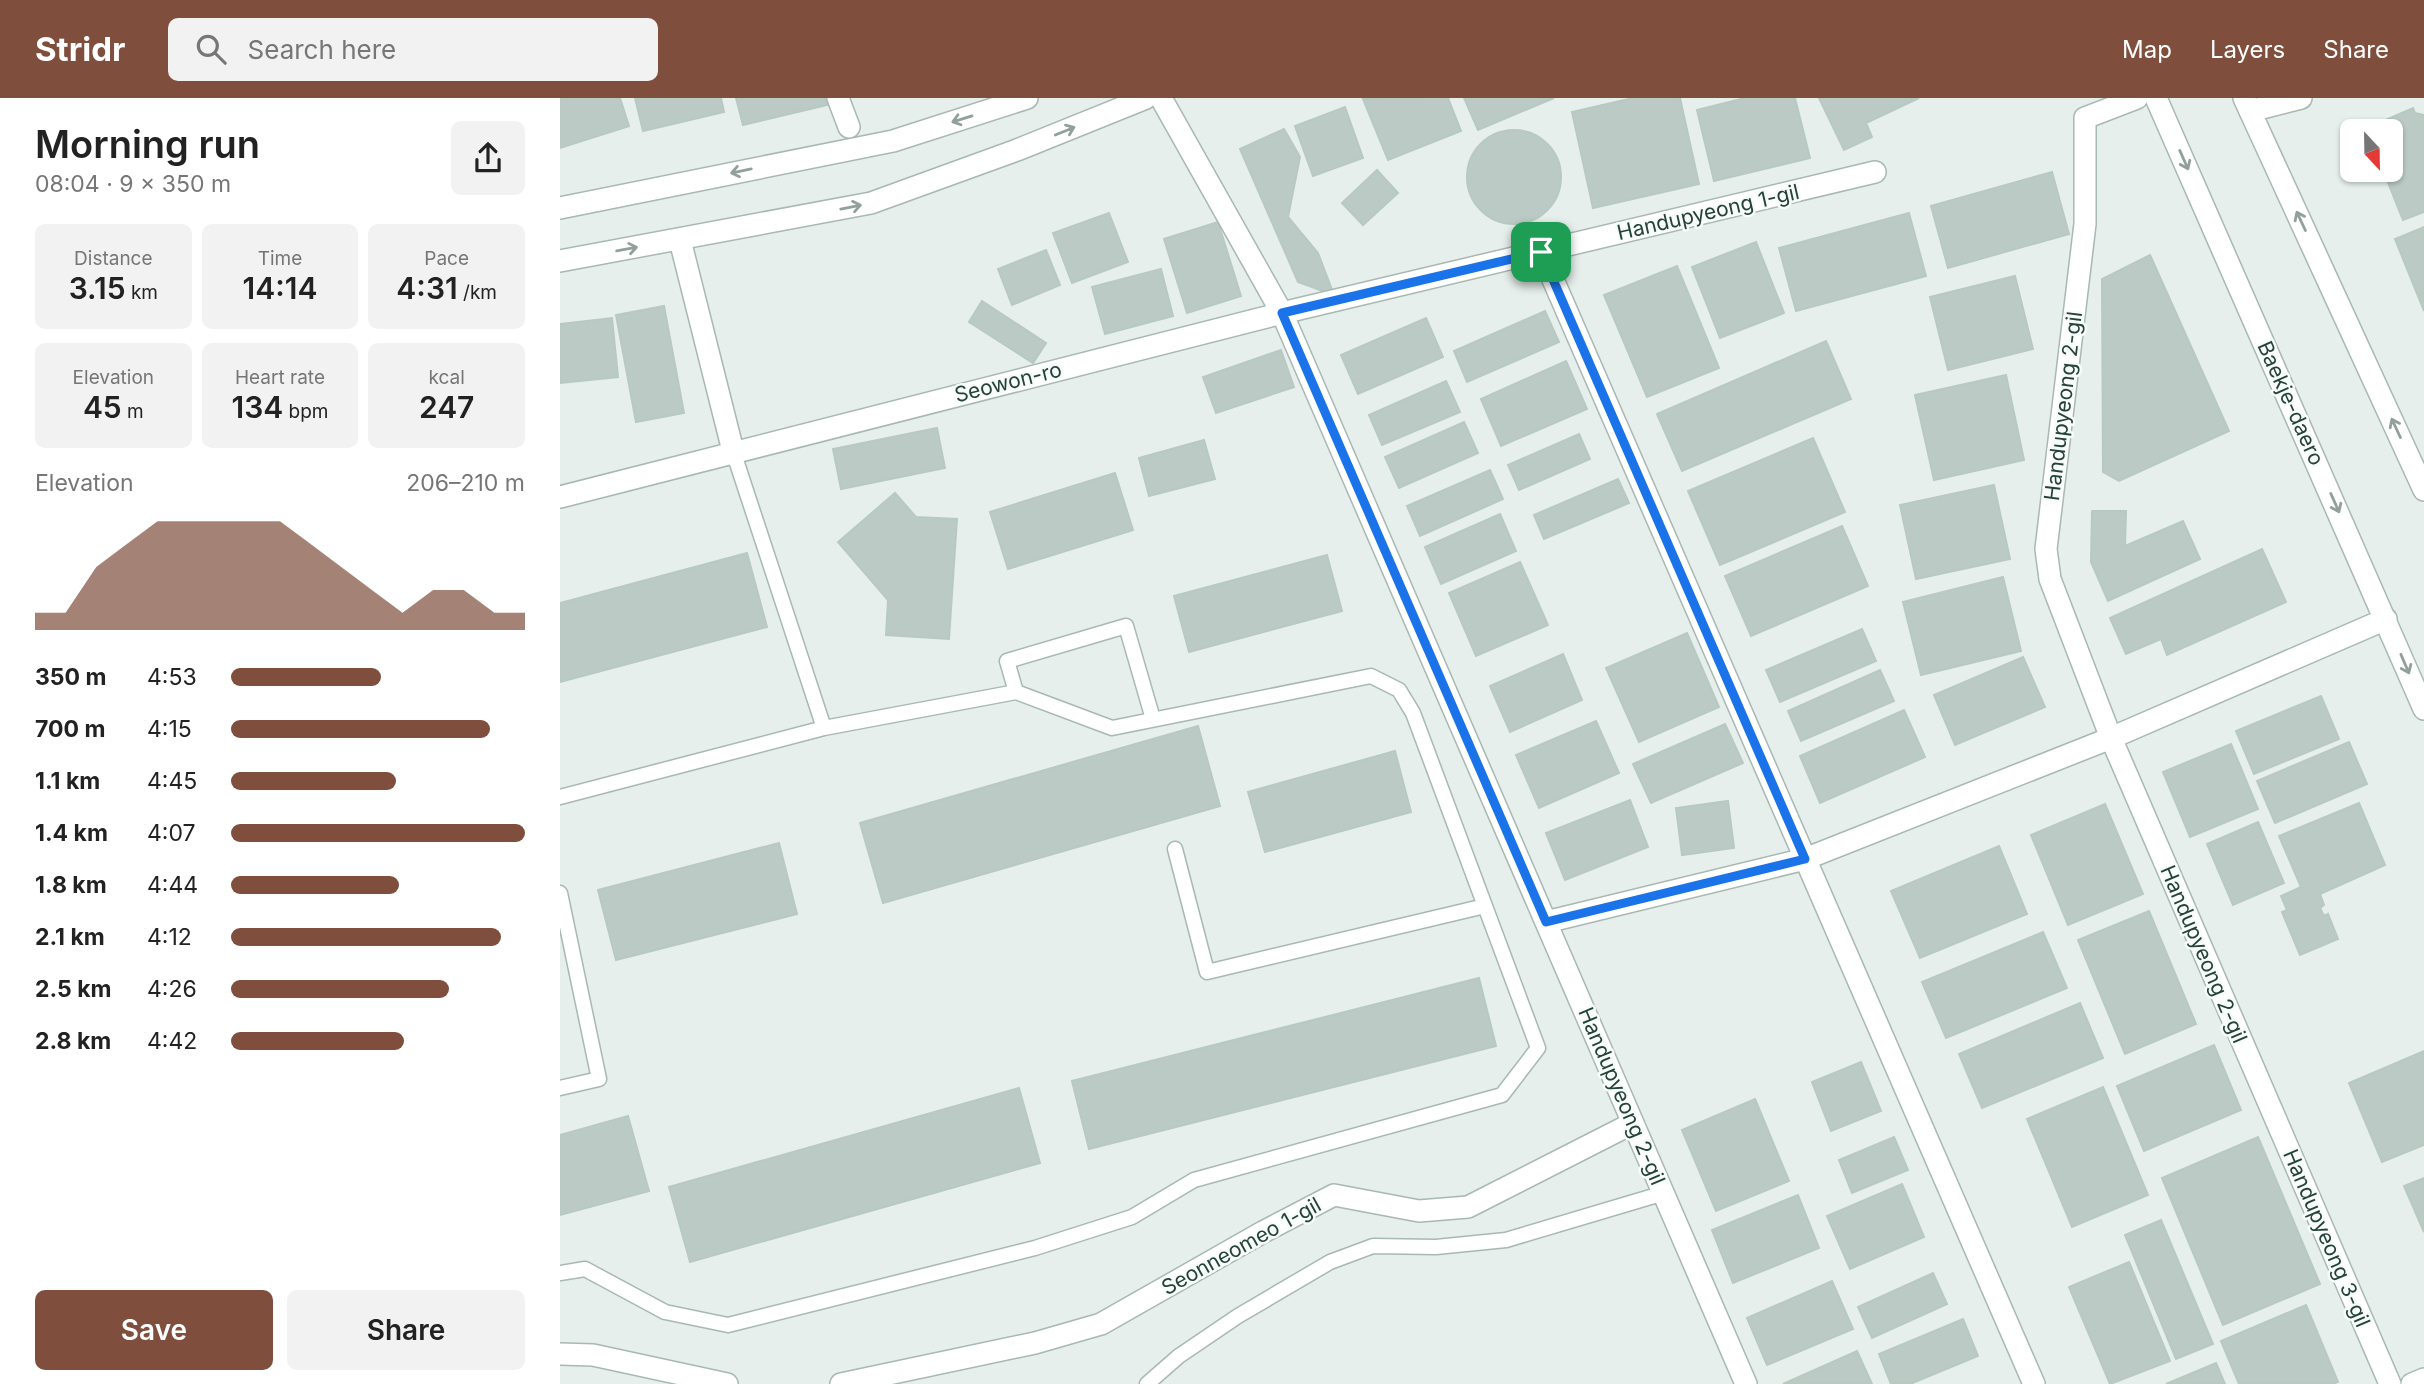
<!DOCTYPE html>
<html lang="en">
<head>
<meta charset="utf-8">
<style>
	body { margin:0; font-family:Inter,sans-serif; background:#f2f2f2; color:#222; height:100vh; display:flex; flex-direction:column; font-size:26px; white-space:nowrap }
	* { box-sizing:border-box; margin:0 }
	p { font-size:23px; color:#767676 }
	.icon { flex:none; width:38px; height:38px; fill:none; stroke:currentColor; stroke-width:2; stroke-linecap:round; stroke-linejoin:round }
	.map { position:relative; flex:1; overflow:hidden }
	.panel { display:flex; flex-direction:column; background:#fff; width:560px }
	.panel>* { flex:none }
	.needle { width:46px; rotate:158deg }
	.buttons { position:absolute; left:1780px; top:21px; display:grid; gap:14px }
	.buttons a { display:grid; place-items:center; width:63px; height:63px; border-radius:10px; background:#fff; box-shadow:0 2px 5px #0004; font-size:35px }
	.pin { position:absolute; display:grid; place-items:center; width:60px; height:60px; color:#fff; margin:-30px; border-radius:14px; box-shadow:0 4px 10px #0006 }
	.round { display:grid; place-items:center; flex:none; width:74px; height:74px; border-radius:10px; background:#f2f2f2 }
	.overview { display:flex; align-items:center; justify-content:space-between; height:119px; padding:0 35px }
	h1 { font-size:38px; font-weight:600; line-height:52px }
	.stats { display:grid; grid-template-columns:repeat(3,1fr); gap:10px; height:119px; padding:7px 35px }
	.stats div { display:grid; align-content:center; border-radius:10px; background:#f2f2f2; text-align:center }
	.stats b { font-size:30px; font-weight:600 }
	.stats small { font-size:19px; font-weight:400 }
	.stats p { font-size:19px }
	.chart { height:196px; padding:14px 35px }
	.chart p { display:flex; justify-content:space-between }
	.chart svg { width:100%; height:126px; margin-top:7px; fill:#804e3d; opacity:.7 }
	.cta { display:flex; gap:14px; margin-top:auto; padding:14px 35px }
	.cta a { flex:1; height:80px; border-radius:10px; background:#804e3d; color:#fff; font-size:28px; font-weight:600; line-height:80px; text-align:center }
	.cta a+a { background:#f2f2f2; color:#222 }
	ul { padding:0 35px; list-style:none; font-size:23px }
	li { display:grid; grid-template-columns:112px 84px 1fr; align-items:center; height:52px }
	li i { height:18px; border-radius:9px; background:#804e3d }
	header { display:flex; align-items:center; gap:42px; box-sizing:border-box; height:98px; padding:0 35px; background:#804e3d; color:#fff }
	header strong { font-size:33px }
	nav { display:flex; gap:38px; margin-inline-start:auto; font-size:24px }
	.search { width:490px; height:63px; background:#f2f2f2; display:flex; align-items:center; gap:18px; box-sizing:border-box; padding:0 24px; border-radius:10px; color:#767676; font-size:26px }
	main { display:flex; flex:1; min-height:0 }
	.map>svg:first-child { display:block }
</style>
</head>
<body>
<header>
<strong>Stridr</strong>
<div class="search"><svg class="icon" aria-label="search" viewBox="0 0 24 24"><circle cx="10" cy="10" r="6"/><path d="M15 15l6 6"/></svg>Search here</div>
<nav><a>Map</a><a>Layers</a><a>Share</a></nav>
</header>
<main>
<section class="panel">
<div class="overview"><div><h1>Morning run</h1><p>08:04 · 9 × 350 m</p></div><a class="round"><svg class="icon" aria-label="share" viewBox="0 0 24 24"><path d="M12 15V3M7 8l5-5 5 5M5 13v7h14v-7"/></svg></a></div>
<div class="stats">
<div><p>Distance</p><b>3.15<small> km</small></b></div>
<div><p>Time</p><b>14:14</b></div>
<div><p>Pace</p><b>4:31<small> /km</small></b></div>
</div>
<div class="stats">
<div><p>Elevation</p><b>45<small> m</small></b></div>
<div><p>Heart rate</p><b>134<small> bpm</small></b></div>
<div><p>kcal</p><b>247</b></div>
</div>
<div class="chart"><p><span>Elevation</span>206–210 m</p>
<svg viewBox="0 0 160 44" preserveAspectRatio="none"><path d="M0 44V38L10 38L20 22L30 14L40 6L50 6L60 6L70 6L80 6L90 14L100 22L110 30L120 38L130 30L140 30L150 38L160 38V44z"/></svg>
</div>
<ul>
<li><b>350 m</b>4:53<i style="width:51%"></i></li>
<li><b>700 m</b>4:15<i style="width:88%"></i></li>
<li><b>1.1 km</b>4:45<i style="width:56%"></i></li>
<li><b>1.4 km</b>4:07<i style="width:100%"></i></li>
<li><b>1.8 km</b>4:44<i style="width:57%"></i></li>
<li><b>2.1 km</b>4:12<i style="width:92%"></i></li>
<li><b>2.5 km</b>4:26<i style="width:74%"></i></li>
<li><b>2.8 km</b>4:42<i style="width:59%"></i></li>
</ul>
<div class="cta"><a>Save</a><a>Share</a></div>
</section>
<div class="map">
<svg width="1864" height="1286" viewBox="0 0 1864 1286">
	<rect width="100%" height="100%" fill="#e6efeb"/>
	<path fill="#bbcac4" stroke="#b8c9c2" stroke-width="2" d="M0,0H60L69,28L0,50Z
		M75,0H161L164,14L83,33Z
		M176,0H265L267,7L183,27Z
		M888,0L901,33L828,62L803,1Z
		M904,0H994L918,32Z
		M1073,0H1120L1139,86L1033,110L1012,14Z
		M1185,0H1235L1250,60L1154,83L1137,12Z
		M1259,0H1359L1306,25L1312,39L1284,52Z
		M785,9L803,60L753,78L735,28Z
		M1853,10L1855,15L1864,17V114L1843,122L1823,72H1830V33H1808L1807,30Z
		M724,31L740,59L728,119L758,155L774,197L738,184L680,51Z
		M907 79a47 47 0 1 1 94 0a47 47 0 1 1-94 0Z
		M817,72L838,95L803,127L782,105Z
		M1492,74L1509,136L1388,170L1371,108Z
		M549,115L568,164L512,185L493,135Z
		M1349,115L1366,178L1236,213L1219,150Z
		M658,124L681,198L627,215L604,141Z
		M1864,129V213L1835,141Z
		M1196,144L1224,215L1160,240L1132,169Z
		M486,152L500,187L452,207L438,171Z
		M1590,157L1669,333L1559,383L1543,374L1542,181Z
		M1117,168L1159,270L1087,299L1044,197Z
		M601,171L613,218L545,236L532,189Z
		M1455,178L1473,251L1388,272L1370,199Z
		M422,203L486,245L473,265L409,224Z
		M104,208L124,315L76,324L56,217Z
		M985,213L999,244L907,284L894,253Z
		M52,220L58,279L0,285V226Z
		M866,220L883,259L798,296L781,257Z
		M1266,243L1291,301L1122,373L1097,316Z
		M721,252L734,289L656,315L643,279Z
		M1006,263L1027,311L941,348L921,301Z
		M1446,277L1464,362L1374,382L1355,297Z
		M886,283L900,314L822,347L809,317Z
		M904,324L918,355L839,390L825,359Z
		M377,330L385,370L281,391L273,351Z
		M1019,336L1030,361L959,392L948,367Z
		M1253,340L1285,414L1160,467L1128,393Z
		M644,342L655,381L589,398L579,360Z
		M930,372L943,401L860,438L847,408Z
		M555,375L573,432L448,471L430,414Z
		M1058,381L1069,405L984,441L974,417Z
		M1434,387L1450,461L1356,481L1340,407Z
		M335,395L356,419L397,421L389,541L326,537L328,502L278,444Z
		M1532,413H1566L1565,448L1623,423L1640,461L1548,503L1531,464Z
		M940,416L956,453L881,486L865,449Z
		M1282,428L1308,488L1191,538L1165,478Z
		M1702,451L1726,504L1607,557L1601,541L1566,556L1550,520Z
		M187,455L207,529L0,584V505Z
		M767,457L782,513L629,554L614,498Z
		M960,464L988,527L916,558L889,495Z
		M1443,479L1461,553L1361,577L1343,504Z
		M1302,531L1316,563L1220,604L1206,572Z
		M1127,535L1159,609L1079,644L1046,570Z
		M1003,556L1022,602L950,634L930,588Z
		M1463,559L1485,609L1395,647L1374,597Z
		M1320,572L1334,603L1241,643L1228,613Z
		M1761,598L1779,641L1694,676L1676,633Z
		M1344,612L1365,659L1260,705L1240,658Z
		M1036,623L1059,675L979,710L956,657Z
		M1165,626L1183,665L1091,705L1073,666Z
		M638,628L660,708L323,805L300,725Z
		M1789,644L1807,686L1715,725L1697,683Z
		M1671,646L1698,711L1630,739L1603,674Z
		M835,653L851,714L705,754L688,694Z
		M1070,702L1088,749L1005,782L986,735Z
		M1168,703L1174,750L1122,757L1116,710Z
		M1799,705L1825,767L1760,796L1764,807L1760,810L1764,818L1768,816L1778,841L1740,857L1722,814L1727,812L1721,798L1741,789L1719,738Z
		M1545,706L1583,796L1508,827L1471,737Z
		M1698,724L1724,785L1673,807L1647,746Z
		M219,745L237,816L56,862L38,792Z
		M1439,748L1467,816L1360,860L1331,793Z
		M1589,813L1636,926L1565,956L1518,842Z
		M1483,834L1507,890L1386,940L1362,884Z
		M919,880L936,948L529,1051L512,983Z
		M1520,905L1543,960L1422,1010L1399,956Z
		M1654,947L1681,1012L1584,1053L1557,988Z
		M1864,953V1047L1822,1064L1789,985Z
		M1301,964L1321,1013L1271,1033L1252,984Z
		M1543,989L1588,1097L1512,1129L1467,1021Z
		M459,990L480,1065L130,1164L109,1089Z
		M1195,1001L1229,1083L1156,1113L1122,1032Z
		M68,1018L89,1093L0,1117V1037Z
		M1334,1039L1348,1072L1292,1095L1279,1062Z
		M1698,1039L1760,1186L1663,1227L1602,1080Z
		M1864,1080V1134L1844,1088Z
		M1342,1086L1364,1139L1290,1171L1267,1118Z
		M1238,1097L1259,1150L1173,1185L1152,1132Z
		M1601,1122L1653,1246L1616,1261L1565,1137Z
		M1569,1164L1610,1263L1550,1286L1509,1189Z
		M1373,1175L1387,1206L1312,1240L1298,1209Z
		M1272,1183L1293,1231L1207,1267L1187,1220Z
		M1746,1207L1778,1284L1772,1286H1679L1661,1243Z
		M1403,1221L1418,1258L1350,1286H1331L1319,1256Z
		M1297,1253L1312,1286H1223Z
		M1656,1265L1665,1286H1606Z"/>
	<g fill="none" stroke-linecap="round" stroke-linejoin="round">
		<defs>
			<path id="service" d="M456,594L447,563L566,528L593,621
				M264,630L456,594L552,630L811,578L839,592L853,615L925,808L647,874L615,751
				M0,699L264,630L173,353
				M0,795L39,981L0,990
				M0,1175L25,1171L105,1214L168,1227L475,1150L572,1119L634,1082L942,997L978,950L925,808
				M587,1286L619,1258L678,1218L770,1164L813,1148L876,1149L946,1142L1104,1095"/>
			<path id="minor" d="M278,0L289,29
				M601,0L722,215L1186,1286
				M1577,0L1525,20V126L1486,451L1490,481L1551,640L1830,1286
				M1690,13L1741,0
				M120,142L173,353
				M981,154L1474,1286
				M0,399L722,215L1315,74
				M986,824L1245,761L1551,640L1826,521
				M0,1256L33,1257L167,1286
				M281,1286L475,1245L541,1226L703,1134L774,1097L859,1113L908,1109L1073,1025
				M1852,1286L1864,1281"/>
			<path id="tertiary" d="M1596,0L1864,611
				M1684,0L1864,392
				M0,110L333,43L467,0
				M0,163L311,105L457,52L586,0"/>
		</defs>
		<use href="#service" stroke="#a8b8b2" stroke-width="17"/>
		<use href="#minor" stroke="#a8b8b2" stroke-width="24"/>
		<use href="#tertiary" stroke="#a8b8b2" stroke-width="24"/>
		<use href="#service" stroke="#fff" stroke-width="14"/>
		<use href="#minor" stroke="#fff" stroke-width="21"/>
		<use href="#tertiary" stroke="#fff" stroke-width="21"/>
	</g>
	<defs><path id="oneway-shaft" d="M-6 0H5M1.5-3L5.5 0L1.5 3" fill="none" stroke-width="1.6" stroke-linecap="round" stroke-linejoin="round" transform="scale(1.75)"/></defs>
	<g stroke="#92a09c">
		<use href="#oneway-shaft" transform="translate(402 21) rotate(163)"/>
		<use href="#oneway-shaft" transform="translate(505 33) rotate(-22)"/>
		<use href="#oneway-shaft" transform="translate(1624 62) rotate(66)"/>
		<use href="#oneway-shaft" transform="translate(181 73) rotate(168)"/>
		<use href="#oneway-shaft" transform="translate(291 109) rotate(-11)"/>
		<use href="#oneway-shaft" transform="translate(1741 123) rotate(-115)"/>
		<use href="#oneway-shaft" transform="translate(67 151) rotate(-10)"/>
		<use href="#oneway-shaft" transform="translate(1836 330) rotate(-115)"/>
		<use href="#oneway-shaft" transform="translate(1775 405) rotate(66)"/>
		<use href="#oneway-shaft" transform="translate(1845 566) rotate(67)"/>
	</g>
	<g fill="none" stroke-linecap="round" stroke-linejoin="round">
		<defs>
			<path id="route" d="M981,154L1245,761L986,824L722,215Z"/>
		</defs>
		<use href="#route" stroke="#fff" stroke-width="14"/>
		<use href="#route" stroke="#1a73e8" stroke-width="9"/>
	</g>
	<g text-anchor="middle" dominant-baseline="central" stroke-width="5" stroke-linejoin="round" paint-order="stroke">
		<g font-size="21" fill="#24423a" stroke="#f7fbf9">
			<text transform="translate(1148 114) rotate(-13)">Handupyeong 1-gil</text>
			<text transform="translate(448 284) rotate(-14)">Seowon-ro</text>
			<text transform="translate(1731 305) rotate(66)">Baekje-daero</text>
			<text transform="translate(1503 308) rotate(-83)">Handupyeong 2-gil</text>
			<text transform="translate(1644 856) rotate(67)">Handupyeong 2-gil</text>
			<text transform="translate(1062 998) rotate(67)">Handupyeong 2-gil</text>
			<text transform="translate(1767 1140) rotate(67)">Handupyeong 3-gil</text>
			<text transform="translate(681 1148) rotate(-29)">Seonneomeo 1-gil</text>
		</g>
	</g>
</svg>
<div class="buttons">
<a><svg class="needle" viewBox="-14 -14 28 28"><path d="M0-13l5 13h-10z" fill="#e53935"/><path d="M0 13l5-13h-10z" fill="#767676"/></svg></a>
</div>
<div class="pin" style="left:981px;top:154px;background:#1e9e55"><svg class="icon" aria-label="arrive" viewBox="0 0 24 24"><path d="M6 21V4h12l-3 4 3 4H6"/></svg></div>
</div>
</main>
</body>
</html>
